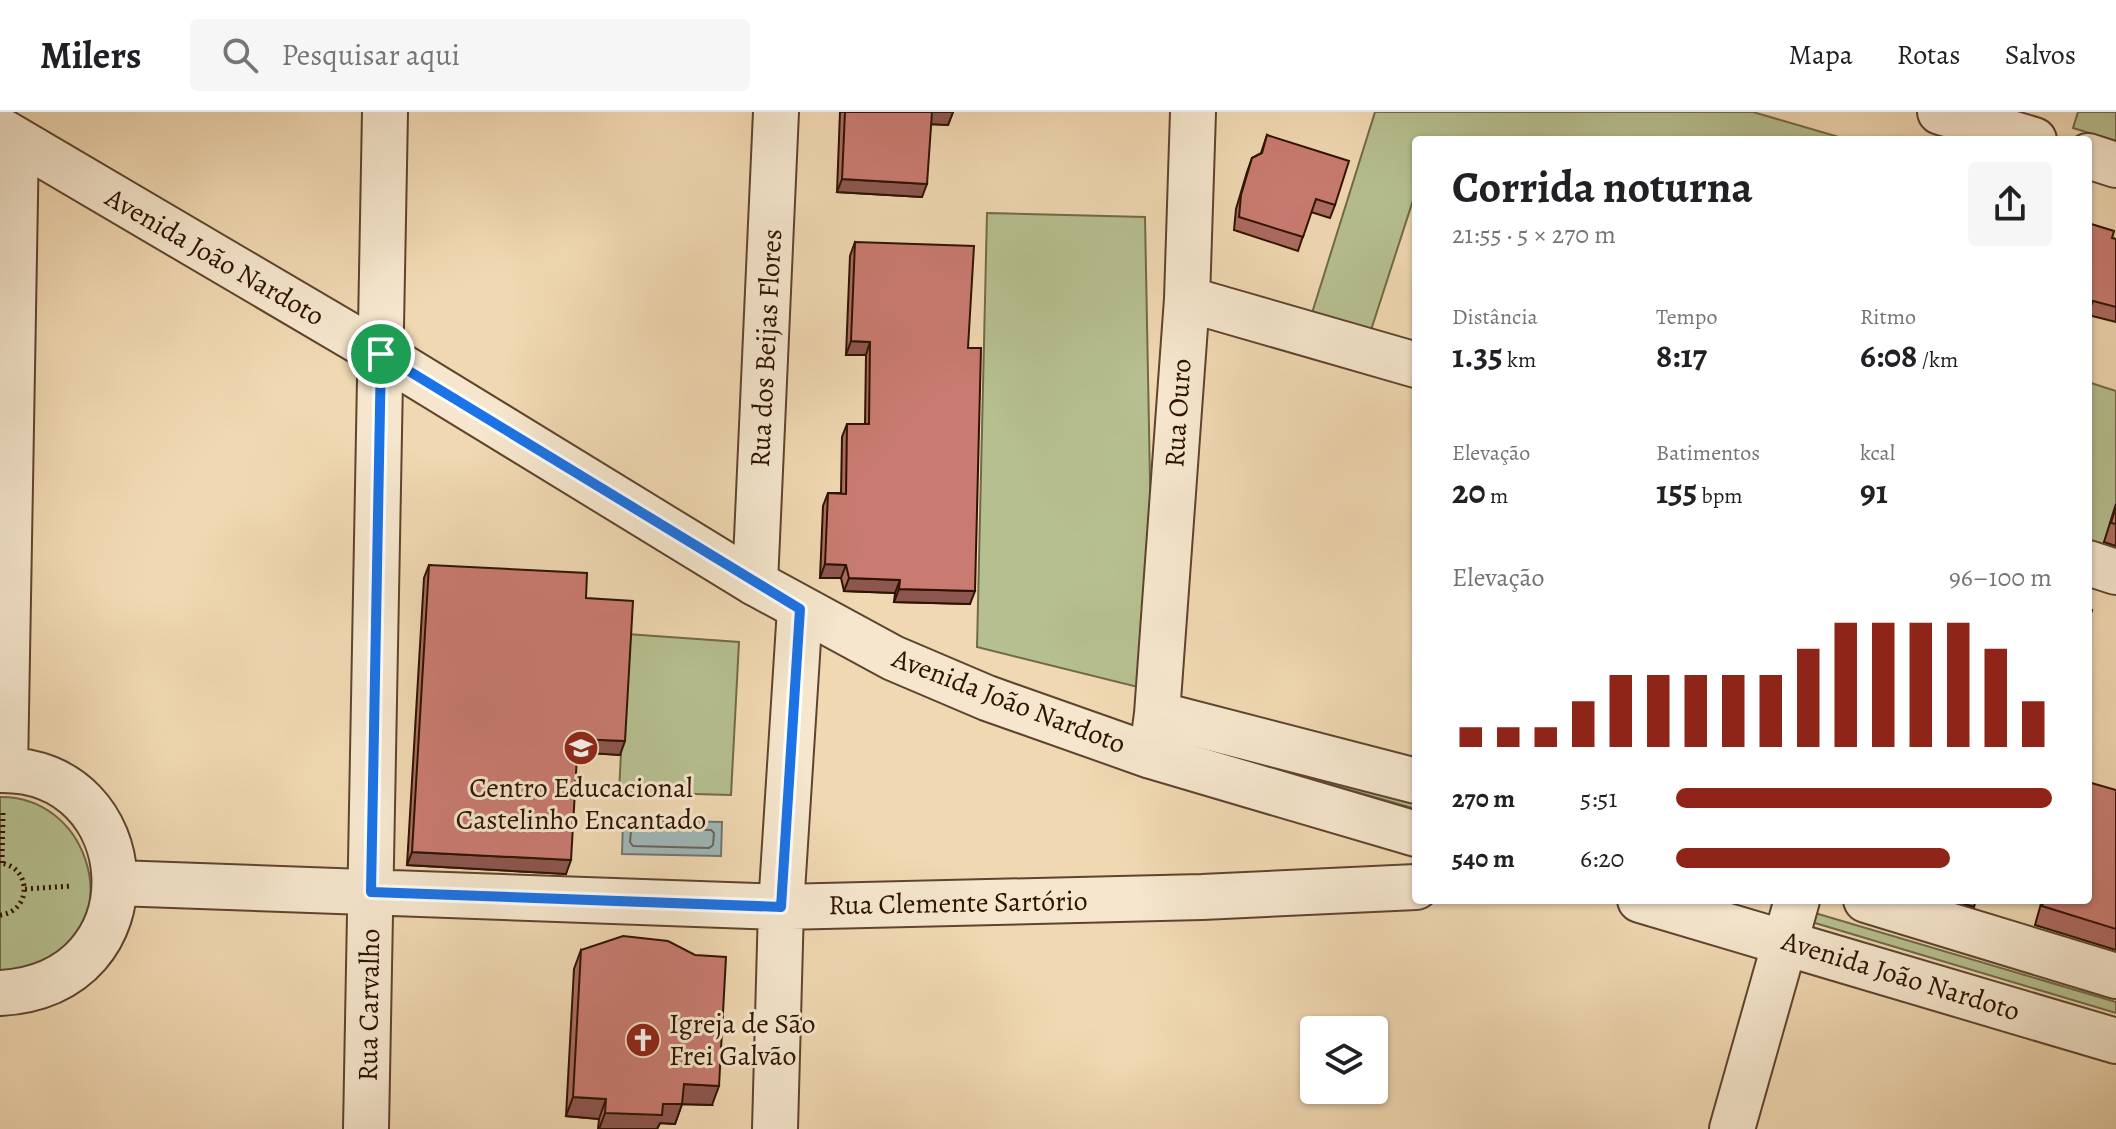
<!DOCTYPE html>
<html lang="pt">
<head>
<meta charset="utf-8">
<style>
	body { margin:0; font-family:Alegreya,serif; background:#f6f6f6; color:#202124; height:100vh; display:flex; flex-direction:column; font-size:30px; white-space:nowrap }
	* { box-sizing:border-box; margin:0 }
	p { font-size:26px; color:#757577 }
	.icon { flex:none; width:44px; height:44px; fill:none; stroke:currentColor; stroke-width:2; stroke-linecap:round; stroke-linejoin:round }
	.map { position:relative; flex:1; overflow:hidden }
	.drawer { position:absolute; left:1412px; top:24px; width:680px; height:768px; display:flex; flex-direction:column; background:#fff; border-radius:8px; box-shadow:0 2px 6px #0004 }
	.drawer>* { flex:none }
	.tools { position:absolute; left:1300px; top:904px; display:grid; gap:16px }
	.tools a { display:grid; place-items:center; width:88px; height:88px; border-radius:8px; background:#fff; box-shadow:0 2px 6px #0004; font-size:40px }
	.pin { position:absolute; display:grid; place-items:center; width:68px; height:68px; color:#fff; margin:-34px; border:4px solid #fff; border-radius:50%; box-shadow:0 2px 8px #0007 }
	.round { display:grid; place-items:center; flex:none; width:84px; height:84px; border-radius:8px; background:#f6f6f6 }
	.head { display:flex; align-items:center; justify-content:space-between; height:136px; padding:0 40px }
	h1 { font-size:44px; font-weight:700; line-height:60px }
	.stats { display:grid; grid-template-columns:repeat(3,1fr); gap:12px; height:136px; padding:8px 40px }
	.stats div { display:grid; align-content:center }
	.stats b { font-size:34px; font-weight:700 }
	.stats small { font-size:22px; font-weight:400 }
	.stats p { font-size:22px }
	.chart { height:224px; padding:16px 40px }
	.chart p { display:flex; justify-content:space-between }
	.chart svg { width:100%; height:144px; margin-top:8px; stroke:#8f2418; stroke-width:6 }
	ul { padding:0 40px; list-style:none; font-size:26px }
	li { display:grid; grid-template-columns:128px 96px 1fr; align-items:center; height:60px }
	li i { height:20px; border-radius:10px; background:#8f2418 }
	header { display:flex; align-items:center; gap:48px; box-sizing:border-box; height:112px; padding:0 40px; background:#fff; border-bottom:2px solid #e0e0e0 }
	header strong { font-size:38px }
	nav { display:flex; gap:44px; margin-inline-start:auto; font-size:28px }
	.search { width:560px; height:72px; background:#f6f6f6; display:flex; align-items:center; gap:20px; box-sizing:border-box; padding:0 28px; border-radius:8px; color:#757577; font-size:30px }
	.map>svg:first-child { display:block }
</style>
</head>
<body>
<header>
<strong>Milers</strong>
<div class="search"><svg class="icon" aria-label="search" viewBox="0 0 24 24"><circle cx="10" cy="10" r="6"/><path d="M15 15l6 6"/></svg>Pesquisar aqui</div>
<nav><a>Mapa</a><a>Rotas</a><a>Salvos</a></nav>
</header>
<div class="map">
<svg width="2116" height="1017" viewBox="0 0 2116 1017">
	<rect width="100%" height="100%" fill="#f0d8b2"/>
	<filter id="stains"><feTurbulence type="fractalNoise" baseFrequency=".0025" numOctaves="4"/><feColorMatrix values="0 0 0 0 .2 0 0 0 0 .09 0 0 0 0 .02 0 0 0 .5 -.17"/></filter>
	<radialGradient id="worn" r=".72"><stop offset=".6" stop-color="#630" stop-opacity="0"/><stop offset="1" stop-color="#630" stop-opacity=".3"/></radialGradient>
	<path fill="#b6bf8f" stroke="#726948" stroke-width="2" d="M1375,0H1753L1849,28H1416V79L1371,218L1312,201Z
		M2078,0H2116V29L2073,16Z
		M987,101L1145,105L1154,579L977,535Z
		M2088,270L2116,279V392L2103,434L2088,429Z
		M627,522L739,530L731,683L619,680Z
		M1186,631L1416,687V697Z
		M0,685C85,684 123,796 57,849C43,861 17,865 0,871Z
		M1815,801L2116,890V901L1815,811L1811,809Z"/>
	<path fill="#9fb7b7" stroke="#72756e" stroke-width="2" d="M623,708L722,710L721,744L622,742Z"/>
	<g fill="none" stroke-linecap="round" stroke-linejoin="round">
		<path stroke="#66655c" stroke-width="2" d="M634,716L711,718L714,721L713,733L709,736L633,734L630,730L631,719Z"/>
		<defs>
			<path id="minor" d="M1940,0L2034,28
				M2088,44L2116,53
				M1187,187L1416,253
				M2088,451L2116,460
				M755,471L776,0
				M1157,602L1187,187L1193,0
				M1153,632L1157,602L1416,669
				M0,658C144,655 161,872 0,881
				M5,658L16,28
				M116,771L781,795L1202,785L1416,775
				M1866,788L2116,864
				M366,1017L385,0
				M775,1017L781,795L800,497
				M1732,1017L1797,788"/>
			<path id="tertiary" d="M0,18L381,242L755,471L893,546L987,586L1151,644L1416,722
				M1640,788L2116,929"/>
		</defs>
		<use href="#minor" stroke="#5e442d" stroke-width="48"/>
		<use href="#tertiary" stroke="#5e442d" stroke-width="48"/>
		<path stroke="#2e1301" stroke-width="5" stroke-dasharray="2 4" stroke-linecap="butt" d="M2,751L3,700
			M25,777L72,774
			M0,803C32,799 32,756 1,751"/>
		<use href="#minor" stroke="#f5e6cd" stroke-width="44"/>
		<use href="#tertiary" stroke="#f5e6cd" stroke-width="44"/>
	</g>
	<path fill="#ad6a61" stroke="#2e1301" stroke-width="2" d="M840,0H953L948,13L931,12L922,85L837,80Z
		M1267,23L1335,93L1330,106L1311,100L1298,139L1234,118L1236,97L1247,60L1252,46L1261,41Z
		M2088,111L2112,126L2116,127V210L2088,203Z
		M855,130L968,236L970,492L894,490L895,481L844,479L841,466H820L823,394L828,381H841L842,325L847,312H865L866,243H846L850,144Z
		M2116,392V434L2104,430Z
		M429,453L586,486L620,643L577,640L566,762L407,753L424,466Z
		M2116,678V838L2035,813L2042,788H2088Z
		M1952,788H1976L1974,795Z
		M581,838L712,993L682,992L675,1012L660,1011L657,1017H598L599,1007L566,1004L574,857Z"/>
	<path fill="#8d564f" stroke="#2e1301" stroke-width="2" d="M931,0H953L948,13L927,12Z
		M842,67L927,72L922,85L837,80Z
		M851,229L870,230L866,243H846Z
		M825,452L846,453L841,466H820Z
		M849,466L900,468L895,481L844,479Z
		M899,477L975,479L970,492L894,490Z
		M578,627L625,629L620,643L573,640Z
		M412,740L571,748L566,762L407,753Z
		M684,972L719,974L712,993L677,992Z
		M573,985L606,987L599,1007L566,1004Z
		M663,992H682L675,1012L660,1011L657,1017H599L605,1001Z"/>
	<path fill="#c97b71" stroke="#2e1301" stroke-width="2" d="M845,0H932L927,72L842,67Z
		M1267,23L1349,49L1335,93L1316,87L1303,125L1239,105L1241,83L1252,46L1262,41Z
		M2088,111L2114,119L2112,126L2116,127V195L2093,189L2091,194L2088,193Z
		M855,130L974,134L968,236H981L975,479L899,477L900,468L849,466L846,453L825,452L828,381L846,382L847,312H869L870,230L851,229Z
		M2116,395V412L2111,411Z
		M429,453L587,461L586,486L633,489L625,629L578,627L571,748L412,740Z
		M2088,497L2092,498L2088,512Z
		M2088,670L2116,678V817L2042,794L2044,788H2088Z
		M623,824L668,829L695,843L726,845L719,974L684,972L682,992H663L662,1003L605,1001L606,987L573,985L581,838Z"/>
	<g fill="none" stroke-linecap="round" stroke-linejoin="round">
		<defs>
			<path id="route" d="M381,242L800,497L781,795L371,780Z"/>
		</defs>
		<use href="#route" stroke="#fff" stroke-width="16"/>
		<use href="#route" stroke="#1a73e8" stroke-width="10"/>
	</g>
	<defs>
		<symbol id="school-disc" viewBox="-11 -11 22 22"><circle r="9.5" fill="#8f2418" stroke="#f5e6cd"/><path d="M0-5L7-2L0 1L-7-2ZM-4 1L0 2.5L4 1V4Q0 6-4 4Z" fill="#fff"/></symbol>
		<symbol id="church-disc" viewBox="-11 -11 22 22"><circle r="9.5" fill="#8f2418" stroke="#f5e6cd"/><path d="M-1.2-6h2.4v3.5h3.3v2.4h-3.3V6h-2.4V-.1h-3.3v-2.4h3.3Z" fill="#fff"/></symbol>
	</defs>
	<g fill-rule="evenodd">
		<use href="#school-disc" x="561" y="616" width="40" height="40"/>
		<use href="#church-disc" x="623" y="908" width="40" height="40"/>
	</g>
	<g text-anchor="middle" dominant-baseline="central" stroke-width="6" stroke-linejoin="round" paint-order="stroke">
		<g font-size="28" fill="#2e1301" stroke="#f5e6cd">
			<text transform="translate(215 145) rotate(30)">Avenida João Nardoto</text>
			<text transform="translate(766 236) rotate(-87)">Rua dos Beijas Flores</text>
			<text transform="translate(1178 301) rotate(-86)">Rua Ouro</text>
			<text transform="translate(1009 589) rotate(21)">Avenida João Nardoto</text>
			<text transform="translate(958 791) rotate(-1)">Rua Clemente Sartório</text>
			<text transform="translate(1901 864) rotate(17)">Avenida João Nardoto</text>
			<text transform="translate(369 893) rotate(-89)">Rua Carvalho</text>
		</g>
		<g font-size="28" fill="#2e1301" stroke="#f5e6cd">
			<text x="581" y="676">Centro Educacional<tspan x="581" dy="32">Castelinho Encantado</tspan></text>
			<text x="669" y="912" text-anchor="start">Igreja de São<tspan x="669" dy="32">Frei Galvão</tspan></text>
		</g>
	</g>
	<rect width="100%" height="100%" filter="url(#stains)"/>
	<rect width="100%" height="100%" fill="url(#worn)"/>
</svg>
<div class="tools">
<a><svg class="icon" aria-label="layers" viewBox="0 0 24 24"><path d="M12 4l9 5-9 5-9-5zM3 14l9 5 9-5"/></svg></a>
</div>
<div class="pin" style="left:381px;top:242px;background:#1e9e55"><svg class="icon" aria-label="arrive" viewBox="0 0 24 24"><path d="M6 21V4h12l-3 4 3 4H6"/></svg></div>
<section class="drawer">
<div class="head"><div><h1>Corrida noturna</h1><p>21:55 · 5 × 270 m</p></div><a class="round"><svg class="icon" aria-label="share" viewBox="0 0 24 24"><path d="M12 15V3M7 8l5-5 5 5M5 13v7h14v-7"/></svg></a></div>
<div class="stats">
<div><p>Distância</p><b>1.35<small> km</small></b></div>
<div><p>Tempo</p><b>8:17</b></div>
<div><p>Ritmo</p><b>6:08<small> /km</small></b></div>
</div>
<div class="stats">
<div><p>Elevação</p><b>20<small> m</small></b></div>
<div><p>Batimentos</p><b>155<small> bpm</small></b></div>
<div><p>kcal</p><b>91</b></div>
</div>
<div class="chart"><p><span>Elevação</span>96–100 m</p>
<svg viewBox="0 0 160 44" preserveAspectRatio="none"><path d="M5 44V38M15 44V38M25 44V38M35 44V30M45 44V22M55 44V22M65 44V22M75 44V22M85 44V22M95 44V14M105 44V6M115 44V6M125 44V6M135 44V6M145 44V14M155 44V30"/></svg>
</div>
<ul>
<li><b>270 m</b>5:51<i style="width:100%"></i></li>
<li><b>540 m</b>6:20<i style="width:73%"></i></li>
</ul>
</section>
</div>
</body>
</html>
